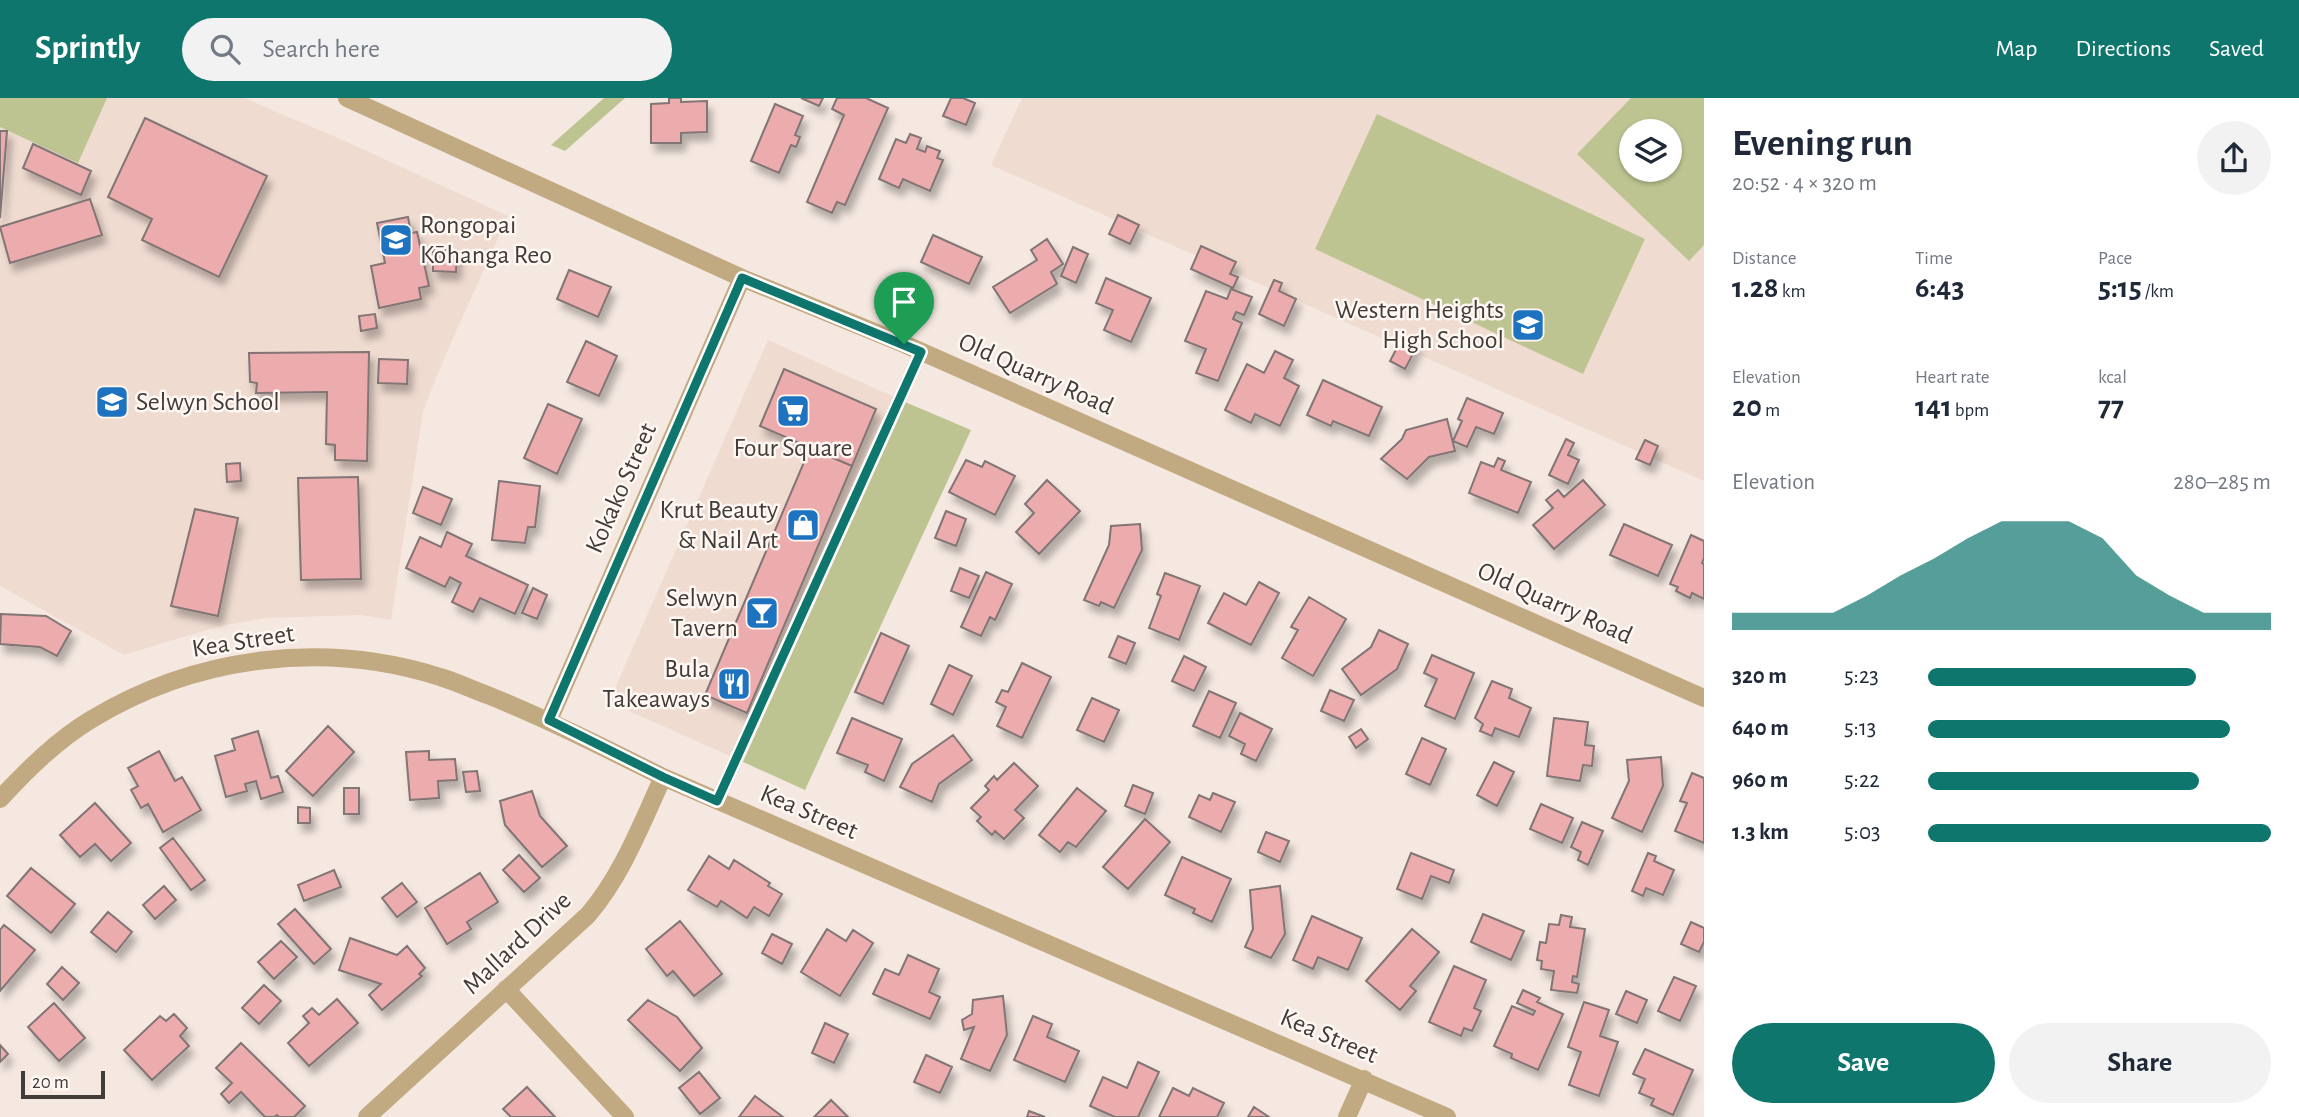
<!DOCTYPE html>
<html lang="en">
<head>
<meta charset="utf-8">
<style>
	body { margin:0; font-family:"Alegreya Sans",sans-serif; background:#f2f2f3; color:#1f2937; height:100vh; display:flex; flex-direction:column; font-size:26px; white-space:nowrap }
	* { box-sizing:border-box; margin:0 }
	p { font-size:23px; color:#747a83 }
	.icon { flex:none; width:38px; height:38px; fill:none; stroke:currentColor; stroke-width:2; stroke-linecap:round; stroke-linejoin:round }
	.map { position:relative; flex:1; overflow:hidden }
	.sheet { display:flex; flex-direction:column; background:#fff; width:595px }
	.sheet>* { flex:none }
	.fabs { position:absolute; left:1619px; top:21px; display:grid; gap:14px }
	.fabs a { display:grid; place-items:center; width:63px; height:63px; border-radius:50%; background:#fff; box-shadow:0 2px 5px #0004; font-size:35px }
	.scale { position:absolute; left:21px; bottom:18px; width:84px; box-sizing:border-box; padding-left:7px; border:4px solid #413c39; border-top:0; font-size:19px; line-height:24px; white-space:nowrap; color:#413c39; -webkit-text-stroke:5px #fff7f2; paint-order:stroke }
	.pin { position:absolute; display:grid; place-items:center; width:60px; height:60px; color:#fff; margin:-72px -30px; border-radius:50% 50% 50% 0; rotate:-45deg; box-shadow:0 0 7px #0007 }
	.pin .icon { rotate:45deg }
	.round { display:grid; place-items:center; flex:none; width:74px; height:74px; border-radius:37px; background:#f2f2f3 }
	.headline { display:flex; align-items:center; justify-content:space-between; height:119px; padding:0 28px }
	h1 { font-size:38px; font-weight:600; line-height:52px }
	.metrics { display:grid; grid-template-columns:repeat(3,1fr); gap:10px; height:119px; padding:7px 28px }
	.metrics div { display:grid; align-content:center }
	.metrics b { font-size:30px; font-weight:600 }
	.metrics small { font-size:19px; font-weight:400 }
	.metrics p { font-size:19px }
	.chart { height:196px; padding:14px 28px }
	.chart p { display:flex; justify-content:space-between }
	.chart svg { width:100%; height:126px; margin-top:7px; fill:#0f766e; opacity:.7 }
	.action { display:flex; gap:14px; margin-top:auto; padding:14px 28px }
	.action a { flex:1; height:80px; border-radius:42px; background:#0f766e; color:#fff; font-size:28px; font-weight:600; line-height:80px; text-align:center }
	.action a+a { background:#f2f2f3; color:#1f2937 }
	ul { padding:0 28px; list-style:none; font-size:23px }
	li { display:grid; grid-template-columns:112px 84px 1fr; align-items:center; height:52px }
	li i { height:18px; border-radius:9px; background:#0f766e }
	header { display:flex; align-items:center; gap:42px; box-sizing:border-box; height:98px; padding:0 35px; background:#0f766e; color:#fff }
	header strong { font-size:33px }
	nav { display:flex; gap:38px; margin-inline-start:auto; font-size:24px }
	.search { width:490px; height:63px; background:#f2f2f3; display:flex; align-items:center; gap:18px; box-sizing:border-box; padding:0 24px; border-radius:38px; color:#747a83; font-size:26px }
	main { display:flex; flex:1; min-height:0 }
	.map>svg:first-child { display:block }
</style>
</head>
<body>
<header>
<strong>Sprintly</strong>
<div class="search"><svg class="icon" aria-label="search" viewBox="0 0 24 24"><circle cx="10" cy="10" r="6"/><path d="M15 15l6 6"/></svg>Search here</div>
<nav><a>Map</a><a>Directions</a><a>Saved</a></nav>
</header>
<main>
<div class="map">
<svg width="1704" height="1019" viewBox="0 0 1704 1019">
	<defs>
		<filter id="shadow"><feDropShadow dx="4.5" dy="8" stdDeviation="3.5" flood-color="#0004"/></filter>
	</defs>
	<rect width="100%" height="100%" fill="#f5e8e1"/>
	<path fill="#efdbd0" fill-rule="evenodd" d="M0,0H244L345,43L508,118L446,256L423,313L391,522L361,517L266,520L220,528L124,557L0,488Z
		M1022,0H1704V383L991,67ZM1631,33H1670V72H1631Z
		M768,242L905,304L743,664L609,604Z"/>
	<path fill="#bec491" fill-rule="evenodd" d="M0,0H107L78,65L0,29Z
		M604,0H625L565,53L551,47Z
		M1631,0H1704V147L1689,163L1577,56ZM1631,33H1670V72H1631Z
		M1377,16L1645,141L1583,276L1315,151Z
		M905,304L971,332L805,692L743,664Z"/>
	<path fill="#ecacad" stroke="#827474" stroke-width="2" filter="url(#shadow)" d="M669,0H681V4L707,3V34L681,35V45H651V6L669,5Z
		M801,0H823L819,8Z
		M837,0H866L888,10L845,107L837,104L832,115L807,104L844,17L832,11Z
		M951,0H963L975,5L966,27L943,18Z
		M775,6L803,18L795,37L800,39L796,49L791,47L779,75L751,63Z
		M145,20L267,78L219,179L142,142L152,121L108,99Z
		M0,33H7L0,120Z
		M910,36L921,40L917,51L925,54L927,48L940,53L937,60L943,62L930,93L903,81L899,90L879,81L896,41L906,45Z
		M33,46L91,73L81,97L23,70Z
		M90,101L102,137L10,165L0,129Z
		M1118,117L1139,127L1130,146L1109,136Z
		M408,119L411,135L417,134L429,188L419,190L421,201L379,210L371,168L385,165L377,125Z
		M933,137L982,159L969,186L921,164Z
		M1047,141L1063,166L1051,174L1057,186L1010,215L993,189L1037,162L1031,152Z
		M1201,148L1236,164L1230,176L1238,179L1233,190L1191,171Z
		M1073,149L1088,156L1076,185L1061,178Z
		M433,152H457L456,174L433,173Z
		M569,172L611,189L598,219L557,201Z
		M1106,180L1151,200L1131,244L1104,232L1113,212L1096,205Z
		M1274,182L1282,185L1279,193L1296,201L1284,228L1259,216Z
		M1231,191L1252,199L1244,217L1236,214L1233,221L1242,225L1218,283L1196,275L1206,251L1185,243L1206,193L1227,201Z
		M375,216L377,230L361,233L359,218Z
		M1402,240L1417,248L1405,271L1390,263Z
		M586,243L617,258L599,298L567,284Z
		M1275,253L1293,262L1284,280L1299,288L1280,328L1255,316L1251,325L1225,312L1247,266L1264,275Z
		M369,254L367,363L335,362V347L326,346L327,294L256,295L257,285L250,284L249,255Z
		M379,261L408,262L407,286L378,285Z
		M784,271L876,311L852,368L760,328Z
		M1323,282L1382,309L1369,338L1333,323L1331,328L1307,317Z
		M1467,300L1503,315L1494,336L1476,329L1467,349L1453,343L1462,323L1458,321Z
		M548,306L582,321L557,376L524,360Z
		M1447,321L1455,353L1429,359L1407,381L1381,361L1402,341L1406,332Z
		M1566,341L1574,345L1568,357L1579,362L1568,386L1549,377Z
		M1645,342L1658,348L1650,367L1636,361Z
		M810,350L852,368L747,615L705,597Z
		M1498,360L1505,363L1501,372L1531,384L1518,415L1469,395L1481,364L1494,369Z
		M966,362L982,369L985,363L1015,378L995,417L949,394Z
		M240,365L241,383L227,384L226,366Z
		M358,379L361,481L301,482L298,380Z
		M1047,382L1080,413L1039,456L1016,434L1034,415L1025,406Z
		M1583,382L1605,407L1554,451L1533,427L1553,410L1546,402L1558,392L1564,399Z
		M499,383L540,388L535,429H528L525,445L492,442Z
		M423,389L452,401L441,427L413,415Z
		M195,411L238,420L218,518L171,508Z
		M946,413L966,421L956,448L935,440Z
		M1140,426L1142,452L1114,510L1101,504L1099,508L1084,502L1109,447L1111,428Z
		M1624,426L1672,447L1658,478L1610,457Z
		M447,434L472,446L466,458L528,487L515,516L480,500L473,514L452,504L461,485L450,479L445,489L406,470L420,439L441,449Z
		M1691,437L1704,443V460L1702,465L1704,466V501L1692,495L1690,500L1676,493L1678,489L1670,486Z
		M960,470L979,478L969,500L951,493Z
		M986,474L1012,486L995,522L990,519L981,538L961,529Z
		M1165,475L1200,488L1179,542L1149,530L1161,498L1157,496Z
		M1259,484L1279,495L1251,547L1208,525L1224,495L1246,507Z
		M533,490L547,497L537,521L522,515Z
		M1309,499L1346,521L1313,578L1282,560L1298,532L1291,529Z
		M1,516L46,518L71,533L57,558L40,549L0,546Z
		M1379,532L1408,546L1397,571L1361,597L1342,571L1371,549Z
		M881,535L909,548L883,606L855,594Z
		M1118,538L1135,545L1126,566L1109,559Z
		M1432,557L1474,575L1455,621L1425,608L1437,581L1424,575Z
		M1184,558L1206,569L1194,593L1172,583Z
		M1022,565L1051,579L1022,640L997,628L1006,609L996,604L1002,592L1008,594Z
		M949,567L972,578L953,617L931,606Z
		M1492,583L1512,591L1509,600L1531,610L1519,639L1495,630L1492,638L1480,633L1483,626L1475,620Z
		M1330,592L1354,602L1344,623L1321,613Z
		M1209,593L1236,605L1220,640L1193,628Z
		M1092,600L1119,612L1104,644L1077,632Z
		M1240,615L1272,631L1256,663L1241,656L1245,646L1229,638Z
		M852,620L902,641L884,683L865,674L868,667L837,655Z
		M1554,620L1588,624L1585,647L1594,648L1592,668L1583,667L1580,683L1547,678Z
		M328,628L354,654L313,698L286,673Z
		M1361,631L1368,641L1356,650L1349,639Z
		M258,633L271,680L278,678L283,694L261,701L256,683L245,686L247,693L226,699L215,658L235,652L232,641Z
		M953,637L972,662L939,686L932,704L900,689L912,666Z
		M1422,640L1446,651L1430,687L1406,676Z
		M159,653L175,683L182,679L201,712L163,734L148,706L141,710L131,692L138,688L128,670Z
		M429,653V662L455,661L457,682L438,683L439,700L410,702L406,654Z
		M1661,659L1663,688L1642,734L1612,720L1629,683L1627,662Z
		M1494,664L1514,674L1497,708L1477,697Z
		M1014,665L1038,688L1015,712L1024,720L1004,741L995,733L992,737L977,723L981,719L971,710L989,692L985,688L994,678L997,682Z
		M477,673L480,693L466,694L463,674Z
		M1692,675L1704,680V745L1675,733L1687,705L1680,703Z
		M1133,687L1153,695L1145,716L1125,708Z
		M344,690H359V716H344Z
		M1077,690L1106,713L1076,749L1068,744L1060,754L1039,737Z
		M532,693L540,718L567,748L542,769L505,727L500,703Z
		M1213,695L1235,704L1221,734L1189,719L1199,697L1210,702Z
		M95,705L131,745L111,763L95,746L80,759L60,737Z
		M1541,706L1573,720L1562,745L1530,731Z
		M298,709L310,710V725H298Z
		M1145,721L1170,744L1128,791L1103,769Z
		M1582,724L1603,733L1588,767L1578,762L1581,754L1571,749Z
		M1266,734L1289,743L1280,764L1258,754Z
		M173,740L205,782L191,792L160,750Z
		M1411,755L1454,772L1449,785L1431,778L1422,801L1397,791Z
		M1648,755L1656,758L1654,763L1674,772L1663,797L1646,790L1643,798L1632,793Z
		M519,757L540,780L524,794L503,772Z
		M709,758L729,771L734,762L770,785L768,788L782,796L769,818L754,809L747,820L721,803L717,809L688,792Z
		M1182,759L1231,781L1212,824L1193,815L1195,811L1165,797Z
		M31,770L75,806L51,835L7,798Z
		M334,772L341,789L304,803L298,787Z
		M480,775L498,804L467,824L471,831L447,846L425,810Z
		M402,785L417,804L397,819L382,800Z
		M164,788L176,802L155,821L143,807Z
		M1280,788L1285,836L1271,860L1245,849L1253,831L1250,792Z
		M295,811L331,851L314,866L278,826Z
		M108,814L132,834L116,854L91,834Z
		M1483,816L1524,833L1511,862L1471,844Z
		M1561,817L1572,819L1570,829L1585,831L1577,879L1573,878L1572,884L1579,886L1577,895L1551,892L1554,873L1541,871L1542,863L1537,862L1540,844L1546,845L1549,826L1559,827Z
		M1312,818L1362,840L1348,872L1318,859L1313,871L1293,862Z
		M680,823L722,876L694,898L673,873L667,878L646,851Z
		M1691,824L1704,830V844L1699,854L1681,846Z
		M4,827L35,852L0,893V832Z
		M827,831L846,843L853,832L873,845L840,898L801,874Z
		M1412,831L1439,854L1410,888L1416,893L1400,912L1366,883Z
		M772,836L792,846L782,866L762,855Z
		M350,840L397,857L407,848L425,870L419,876L422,878L382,912L369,897L381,886L339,872Z
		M281,843L297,859L274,881L258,864Z
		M908,857L939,871L929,894L940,899L930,921L873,896L885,871L899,877Z
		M1454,868L1486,882L1474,910L1481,913L1472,933L1464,930L1461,938L1429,924Z
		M62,869L79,885L63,902L47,886Z
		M1674,879L1696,888L1680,923L1658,913Z
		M264,887L281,903L259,926L242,910Z
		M1523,892L1540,900L1537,904L1563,916L1538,972L1511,960L1512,956L1494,948L1512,908L1533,917L1535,913L1517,905Z
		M1626,893L1647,902L1637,925L1616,916Z
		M1003,898L1007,937L990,973L961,961L974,929L964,932L962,922L972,916L973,902Z
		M337,901L358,925L309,968L288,945L309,925L303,918L312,910L319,917Z
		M648,902L677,919L702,950L680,973L628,922Z
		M1584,904L1609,912L1600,938L1618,944L1599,998L1569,987L1581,954L1568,949Z
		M54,905L85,940L59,963L28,929Z
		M174,916L187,930L180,938L189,948L152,982L124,952L160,918L166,923Z
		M1033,918L1052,926L1047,939L1079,953L1065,984L1014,962Z
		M825,925L848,936L834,965L812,955Z
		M241,945L305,1008L294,1019H279L277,1017L274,1019H265L241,994L229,1005L221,996L232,985L216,970Z
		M0,947L8,956L0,964Z
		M1645,951L1693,972L1673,1017L1651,1007L1654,1001L1639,995L1645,981L1633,976Z
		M926,957L952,969L940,995L914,984Z
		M1138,964L1159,974L1138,1019H1115L1090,1008L1103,979L1127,990Z
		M699,974L720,1000L700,1016L679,990Z
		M527,989L555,1019H511L503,1011Z
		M1173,990L1189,998L1193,990L1224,1005L1217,1019H1159Z
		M755,998L783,1019H739Z
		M831,1002L848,1019H814Z
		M1254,1009L1269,1019H1248Z
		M1029,1013L1045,1019H1027Z"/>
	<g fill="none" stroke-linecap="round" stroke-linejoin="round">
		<path stroke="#c1aa81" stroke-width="14" d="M717,703L921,254"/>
		<path stroke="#c1aa81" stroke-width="18" d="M347,0L742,180L904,246L1704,600
			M549,622L742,180
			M0,701C28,671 57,642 92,621C196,558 324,542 440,579C457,584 473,592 490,598C549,622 605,650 663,679L1447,1019
			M506,891L625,1019
			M367,1019L588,817C622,777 641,727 663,679
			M1347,1019L1364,981"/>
	</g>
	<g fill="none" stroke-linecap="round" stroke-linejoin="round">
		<defs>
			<path id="route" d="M742,180L921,254L717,703L663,679L549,622Z"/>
		</defs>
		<use href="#route" stroke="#fff" stroke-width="14"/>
		<use href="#route" stroke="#0f766e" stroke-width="9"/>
	</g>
	<defs>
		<symbol id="school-square" viewBox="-11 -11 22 22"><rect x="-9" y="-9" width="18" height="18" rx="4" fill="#1e73c1" stroke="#fff7f2"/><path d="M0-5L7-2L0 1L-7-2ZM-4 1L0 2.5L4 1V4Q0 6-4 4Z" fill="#fff"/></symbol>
		<symbol id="supermarket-square" viewBox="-11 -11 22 22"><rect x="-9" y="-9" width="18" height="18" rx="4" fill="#1e73c1" stroke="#fff7f2"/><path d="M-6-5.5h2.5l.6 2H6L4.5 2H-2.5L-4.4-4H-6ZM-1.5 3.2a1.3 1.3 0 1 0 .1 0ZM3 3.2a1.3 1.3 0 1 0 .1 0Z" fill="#fff"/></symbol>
		<symbol id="shop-square" viewBox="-11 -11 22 22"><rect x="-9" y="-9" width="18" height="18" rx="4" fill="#1e73c1" stroke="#fff7f2"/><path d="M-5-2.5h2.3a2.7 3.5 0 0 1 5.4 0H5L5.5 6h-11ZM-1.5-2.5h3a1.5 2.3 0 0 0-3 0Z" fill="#fff"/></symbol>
		<symbol id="bar-square" viewBox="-11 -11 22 22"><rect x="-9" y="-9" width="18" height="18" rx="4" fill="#1e73c1" stroke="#fff7f2"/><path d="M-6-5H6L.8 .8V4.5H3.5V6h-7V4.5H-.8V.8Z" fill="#fff"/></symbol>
		<symbol id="restaurant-square" viewBox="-11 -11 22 22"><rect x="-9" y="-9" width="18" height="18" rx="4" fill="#1e73c1" stroke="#fff7f2"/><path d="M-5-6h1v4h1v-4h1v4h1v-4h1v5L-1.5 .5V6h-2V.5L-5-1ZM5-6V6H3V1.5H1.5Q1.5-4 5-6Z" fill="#fff"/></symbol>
	</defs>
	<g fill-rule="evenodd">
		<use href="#school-square" x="377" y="123" width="38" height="38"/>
		<use href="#school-square" x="1509" y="208" width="38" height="38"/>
		<use href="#school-square" x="93" y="285" width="38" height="38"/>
		<use href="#supermarket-square" x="774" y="294" width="38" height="38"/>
		<use href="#shop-square" x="784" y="408" width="38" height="38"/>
		<use href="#bar-square" x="743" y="496" width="38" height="38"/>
		<use href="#restaurant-square" x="715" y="567" width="38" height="38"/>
	</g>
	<g text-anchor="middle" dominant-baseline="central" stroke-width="5" stroke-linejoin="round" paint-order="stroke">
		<g font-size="26" fill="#413c39" stroke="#fff7f2" text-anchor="end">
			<text x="420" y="127" text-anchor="start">Rongopai<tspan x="420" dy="30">Kōhanga Reo</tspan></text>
			<text x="1504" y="212">Western Heights<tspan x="1504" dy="30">High School</tspan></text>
			<text x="136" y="304" text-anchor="start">Selwyn School</text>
			<text x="793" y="350" text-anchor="middle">Four Square</text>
			<text x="778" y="412">Krut Beauty<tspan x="778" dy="30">&amp; Nail Art</tspan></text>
			<text x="738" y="500">Selwyn<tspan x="738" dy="30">Tavern</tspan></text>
			<text x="710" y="571">Bula<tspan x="710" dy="30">Takeaways</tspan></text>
		</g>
		<g font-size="26" fill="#413c39" stroke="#fff7f2">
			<text transform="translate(1036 276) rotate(24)">Old Quarry Road</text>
			<text transform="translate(621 390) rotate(-66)">Kokako Street</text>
			<text transform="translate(1555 505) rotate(24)">Old Quarry Road</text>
			<text transform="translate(243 543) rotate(-9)">Kea Street</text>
			<text transform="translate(809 714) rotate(23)">Kea Street</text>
			<text transform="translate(517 845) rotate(-43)">Mallard Drive</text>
			<text transform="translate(1329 938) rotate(23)">Kea Street</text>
		</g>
	</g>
</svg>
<div class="fabs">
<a><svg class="icon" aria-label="layers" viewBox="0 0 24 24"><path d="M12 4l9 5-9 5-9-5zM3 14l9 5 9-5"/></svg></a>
</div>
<div class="scale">20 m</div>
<div class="pin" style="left:904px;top:246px;background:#1e9e55"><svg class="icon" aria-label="arrive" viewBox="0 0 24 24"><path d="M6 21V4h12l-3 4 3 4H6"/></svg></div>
</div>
<section class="sheet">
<div class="headline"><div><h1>Evening run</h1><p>20:52 · 4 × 320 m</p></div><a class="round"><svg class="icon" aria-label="share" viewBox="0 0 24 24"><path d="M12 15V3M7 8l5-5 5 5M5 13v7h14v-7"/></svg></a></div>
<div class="metrics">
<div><p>Distance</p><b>1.28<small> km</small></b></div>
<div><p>Time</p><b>6:43</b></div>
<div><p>Pace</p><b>5:15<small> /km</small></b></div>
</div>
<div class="metrics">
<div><p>Elevation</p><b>20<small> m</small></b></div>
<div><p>Heart rate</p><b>141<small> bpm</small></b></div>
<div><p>kcal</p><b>77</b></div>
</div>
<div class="chart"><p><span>Elevation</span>280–285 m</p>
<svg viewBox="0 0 160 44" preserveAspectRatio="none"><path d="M0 44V38L10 38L20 38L30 38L40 32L50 25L60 19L70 12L80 6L90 6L100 6L110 12L120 25L130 32L140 38L150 38L160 38V44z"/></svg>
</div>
<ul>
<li><b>320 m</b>5:23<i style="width:78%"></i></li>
<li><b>640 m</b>5:13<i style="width:88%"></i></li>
<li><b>960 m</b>5:22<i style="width:79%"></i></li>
<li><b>1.3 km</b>5:03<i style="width:100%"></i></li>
</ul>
<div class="action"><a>Save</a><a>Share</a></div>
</section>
</main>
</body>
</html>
